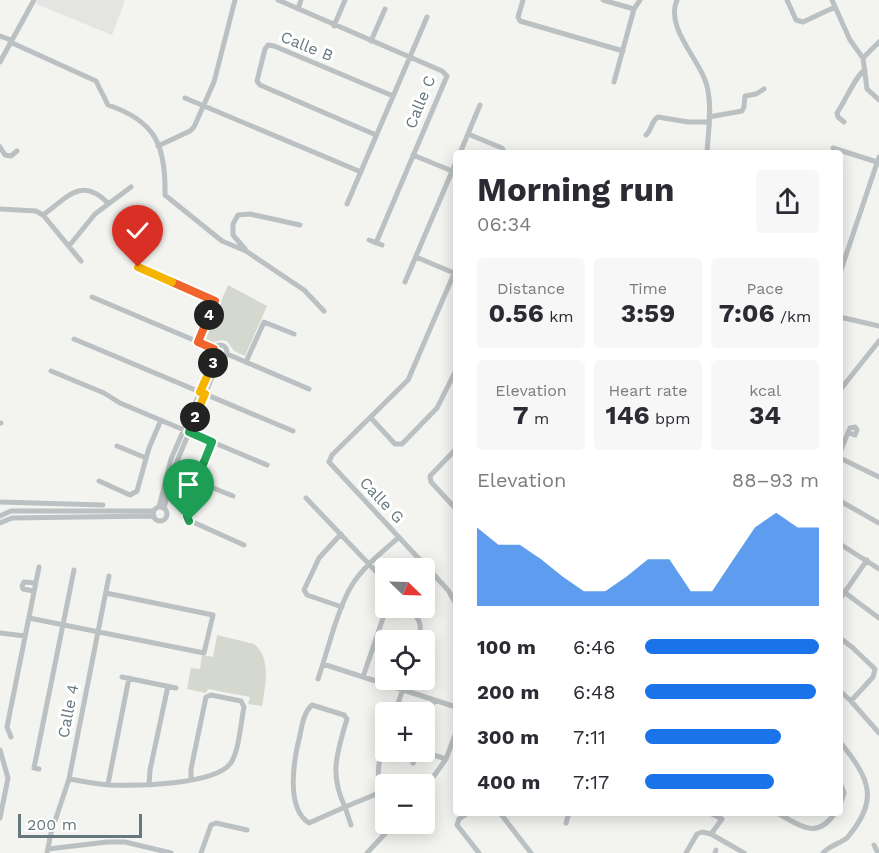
<!DOCTYPE html>
<html lang="en">
<head>
<meta charset="utf-8">
<style>
	body { margin:0; font-family:"Work Sans",sans-serif; background:#f7f7f7; color:#2b2b33; height:100vh; display:flex; flex-direction:column; font-size:22px; white-space:nowrap }
	* { box-sizing:border-box; margin:0 }
	p { font-size:20px; color:#7c7c81 }
	.icon { flex:none; width:33px; height:33px; fill:none; stroke:currentColor; stroke-width:2; stroke-linecap:round; stroke-linejoin:round }
	.map { position:relative; flex:1; overflow:hidden }
	.drawer { position:absolute; left:453px; top:150px; width:390px; height:666px; display:flex; flex-direction:column; background:#fff; border-radius:6px; box-shadow:0 3px 15px #0003 }
	.drawer>* { flex:none }
	.needle { width:39px; rotate:113deg }
	.buttons { position:absolute; left:375px; top:558px; display:grid; gap:12px }
	.buttons a { display:grid; place-items:center; width:60px; height:60px; border-radius:6px; background:#fff; box-shadow:0 3px 15px #0003; font-size:30px }
	.scale { position:absolute; left:18px; bottom:15px; width:124px; box-sizing:border-box; padding-left:6px; border:3px solid #65787e; border-top:0; font-size:16px; line-height:21px; white-space:nowrap; color:#65787e; -webkit-text-stroke:4px #fff; paint-order:stroke }
	.pin { position:absolute; display:grid; place-items:center; width:51px; height:51px; color:#fff; margin:-62px -26px; border-radius:50% 50% 50% 0; rotate:-45deg; box-shadow:0 0 6px #0007 }
	.pin .icon { rotate:45deg }
	.km { position:absolute; width:30px; height:30px; margin:-15px; border-radius:50%; background:#222; color:#fff; font-size:16px; line-height:30px; text-align:center }
	.round { display:grid; place-items:center; flex:none; width:63px; height:63px; border-radius:6px; background:#f7f7f7 }
	.summary { display:flex; align-items:center; justify-content:space-between; height:102px; padding:0 24px }
	h1 { font-size:33px; font-weight:700; line-height:45px }
	.figures { display:grid; grid-template-columns:repeat(3,1fr); gap:9px; height:102px; padding:6px 24px }
	.figures div { display:grid; align-content:center; border-radius:6px; background:#f7f7f7; text-align:center }
	.figures b { font-size:26px; font-weight:700 }
	.figures small { font-size:16px; font-weight:400 }
	.figures p { font-size:16px }
	.chart { height:168px; padding:12px 24px }
	.chart p { display:flex; justify-content:space-between }
	.chart svg { width:100%; height:108px; margin-top:6px; fill:#1a73e8; opacity:.7 }
	ul { padding:0 24px; list-style:none; font-size:20px }
	li { display:grid; grid-template-columns:96px 72px 1fr; align-items:center; height:45px }
	li i { height:15px; border-radius:8px; background:#1a73e8 }
	.map>svg:first-child { display:block }
</style>
</head>
<body>
<div class="map">
<svg width="879" height="853" viewBox="0 0 879 853">
	<rect width="100%" height="100%" fill="#f3f3f0"/>
	<path fill="#e4e4e3" d="M38,0H125L112,35L36,4Z"/>
	<path fill="#d4d8cf" d="M228,285L267,306L245,356L234,351L227,341L222,340L210,343L205,340Z
		M217,635L254,644C272,658 265,687 262,706L248,704L250,697L208,689L206,693L187,689L191,668L200,669L202,655L213,657Z"/>
	<g fill="none" stroke-linecap="round" stroke-linejoin="round">
		<path stroke="#bbc0c2" stroke-width="5" d="M278,0L442,71L447,76L376,243
			M523,0L518,17L520,21L623,51
			M603,0L634,9
			M677,0C664,30 704,62 708,91C712,111 708,133 707,153
			M787,0L796,20L803,22L835,7
			M832,0L850,40L863,58L867,89L879,100
			M298,9L301,0
			M334,26L345,0
			M0,36L11,40
			M371,41L385,9
			M10,42L96,81L108,105C156,121 166,146 165,195L222,241L246,251L304,290L324,311
			M863,58L879,42
			M0,62L34,0
			M614,82L634,9L640,0
			M185,98L361,172
			M709,117L742,111L744,107L745,96L756,94L764,89
			M844,122L838,117L837,113C845,102 855,76 865,70
			M468,134L502,148L505,153
			M376,135L260,85L257,81L265,49L268,45L274,46L393,96
			M646,135C652,130 651,121 658,117L688,122H709
			M158,146L190,131L194,127L214,82L235,0
			M0,147L5,155L11,156L17,151
			M833,148L877,162
			M460,153L480,105
			M413,155L452,171
			M347,204L427,17
			M0,209L36,211L43,215L81,261
			M43,215C67,198 81,176 108,203
			M369,240L382,245
			M69,246L95,214L131,187
			M245,249L233,235V224L238,215L250,214L300,225
			M416,257L454,273
			M138,267L215,301L198,342
			M456,269L408,380L332,455L329,462L448,590L456,604
			M840,273L879,157
			M405,282L456,162
			M92,297L215,349
			M840,317L879,326
			M74,339L293,431
			M213 352a7 7 0 1 1 14 0a7 7 0 1 1-14 0Z
			M227,354L309,389
			M246,362L264,322L294,334
			M51,371L104,393L120,403L267,465
			M840,390L879,341
			M371,418L395,444H402L437,408L456,370
			M0,423H1
			M212,442L198,476L187,516L189,521L195,523L244,545
			M117,446L146,458
			M456,449L430,476L431,482L456,509
			M840,452L850,428L855,427L857,430L855,435L849,433
			M840,458L879,477
			M99,481L130,495L137,491L149,448L161,420
			M196,481L233,496
			M306,498L386,582
			M840,501L879,523
			M0,502L103,505
			M159,507L171,459L216,356
			M153 514a7 7 0 1 1 14 0a7 7 0 1 1-14 0Z
			M164,508L175,466L220,358
			M0,516L11,511H154
			M0,523L12,518L154,516
			M341,534L319,558L304,590L307,595L342,607
			M840,544L879,569
			M840,589L879,618
			M34,591L23,589L22,586L24,582L35,583
			M840,599L867,560
			M409,608C420,619 423,626 418,640
			M29,618L204,653L213,615L106,593
			M0,633L25,636
			M840,638L853,648L875,669L873,677L851,701
			M323,664L456,707
			M122,677L176,688
			M363,677L385,612L388,608
			M318,679C327,653 338,607 352,585C363,567 382,552 398,538
			M840,691L851,701L879,733
			M312,705L344,715L347,719C337,753 329,774 345,807L309,823C285,808 294,758 300,735C302,725 304,712 312,705Z
			M395,712L406,680
			M424,728L434,701
			M11,737L7,727L39,567
			M0,750L8,778L0,818
			M424,752L446,759
			M413,763L416,752
			M39,769L34,768L74,570
			M69,779C82,781 96,784 110,785C136,786 213,785 230,764C239,753 241,721 244,707L241,701L211,695L206,697L191,769V779
			M840,782L844,793L840,805
			M108,784L129,678
			M397,784L413,778L431,783
			M149,785L150,770L168,686
			M424,790L446,759L456,732
			M382,791C375,772 379,760 386,741
			M468,813L459,819L457,825L479,853
			M500,813L531,853
			M710,813L722,819L711,834
			M777,813C800,825 816,841 835,813
			M566,823L569,813
			M351,825L345,807L386,790
			M874,845L878,853
			M48,849L107,842H125L171,853
			M47,853L51,833L69,779L109,576
			M201,853L211,825L216,823L247,830
			M367,853L394,824
			M686,853L697,834L702,832L711,834L744,853
			M715,853L716,850
			M823,853C830,845 839,844 847,838C879,800 871,780 840,742"/>
	</g>
	<g fill="none" stroke-linecap="round" stroke-linejoin="round">
		<defs>
			<path id="split-1" d="M189,521L187,516L198,476L204,462"/>
			<path id="split-2" d="M195,417L189,432L212,442L204,462"/>
			<path id="split-3" d="M195,417L205,394L200,392L213,363"/>
			<path id="split-4" d="M209,315L198,342L214,349L216,356L213,363"/>
			<path id="split-5" d="M172,282L215,301L209,315"/>
			<path id="split-6" d="M138,267L172,282"/>
		</defs>
		<use href="#split-1" stroke="#fff" stroke-width="12"/>
		<use href="#split-2" stroke="#fff" stroke-width="12"/>
		<use href="#split-3" stroke="#fff" stroke-width="12"/>
		<use href="#split-4" stroke="#fff" stroke-width="12"/>
		<use href="#split-5" stroke="#fff" stroke-width="12"/>
		<use href="#split-6" stroke="#fff" stroke-width="12"/>
		<use href="#split-1" stroke="#22a559" stroke-width="8"/>
		<use href="#split-2" stroke="#22a559" stroke-width="8"/>
		<use href="#split-3" stroke="#f5b400" stroke-width="8"/>
		<use href="#split-4" stroke="#f0652b" stroke-width="8"/>
		<use href="#split-5" stroke="#f0652b" stroke-width="8"/>
		<use href="#split-6" stroke="#f5b400" stroke-width="8"/>
	</g>
	<g text-anchor="middle" dominant-baseline="central" stroke-width="6" stroke-linejoin="round" paint-order="stroke">
		<g font-size="16" fill="#65787e" stroke="#fff">
			<text transform="translate(307 46) rotate(22)">Calle B</text>
			<text transform="translate(420 102) rotate(-68)">Calle C</text>
			<text transform="translate(382 500) rotate(47)">Calle G</text>
			<text transform="translate(68 711) rotate(-79)">Calle 4</text>
		</g>
	</g>
</svg>
<div class="buttons">
<a><svg class="needle" viewBox="-14 -14 28 28"><path d="M0-13l5 13h-10z" fill="#e53935"/><path d="M0 13l5-13h-10z" fill="#7c7c81"/></svg></a>
<a><svg class="icon" aria-label="locate" viewBox="0 0 24 24"><circle cx="12" cy="12" r="6"/><path d="M12 2v4M12 18v4M2 12h4M18 12h4"/></svg></a>
<a>+</a>
<a>−</a>
</div>
<div class="scale">200 m</div>
<div class="pin" style="left:189px;top:521px;background:#1e9e55"><svg class="icon" aria-label="arrive" viewBox="0 0 24 24"><path d="M6 21V4h12l-3 4 3 4H6"/></svg></div>
<div class="pin" style="left:138px;top:267px;background:#d93025"><svg class="icon" aria-label="check" viewBox="0 0 24 24"><path d="M5 12l5 5 9-10"/></svg></div>
<b class="km" style="left:195px;top:417px">2</b>
<b class="km" style="left:213px;top:363px">3</b>
<b class="km" style="left:209px;top:315px">4</b>
<section class="drawer">
<div class="summary"><div><h1>Morning run</h1><p>06:34</p></div><a class="round"><svg class="icon" aria-label="share" viewBox="0 0 24 24"><path d="M12 15V3M7 8l5-5 5 5M5 13v7h14v-7"/></svg></a></div>
<div class="figures">
<div><p>Distance</p><b>0.56<small> km</small></b></div>
<div><p>Time</p><b>3:59</b></div>
<div><p>Pace</p><b>7:06<small> /km</small></b></div>
</div>
<div class="figures">
<div><p>Elevation</p><b>7<small> m</small></b></div>
<div><p>Heart rate</p><b>146<small> bpm</small></b></div>
<div><p>kcal</p><b>34</b></div>
</div>
<div class="chart"><p><span>Elevation</span>88–93 m</p>
<svg viewBox="0 0 160 44" preserveAspectRatio="none"><path d="M0 44V12L10 19L20 19L30 25L40 32L50 38L60 38L70 32L80 25L90 25L100 38L110 38L120 25L130 12L140 6L150 12L160 12V44z"/></svg>
</div>
<ul>
<li><b>100 m</b>6:46<i style="width:100%"></i></li>
<li><b>200 m</b>6:48<i style="width:98%"></i></li>
<li><b>300 m</b>7:11<i style="width:78%"></i></li>
<li><b>400 m</b>7:17<i style="width:74%"></i></li>
</ul>
</section>
</div>
</body>
</html>
